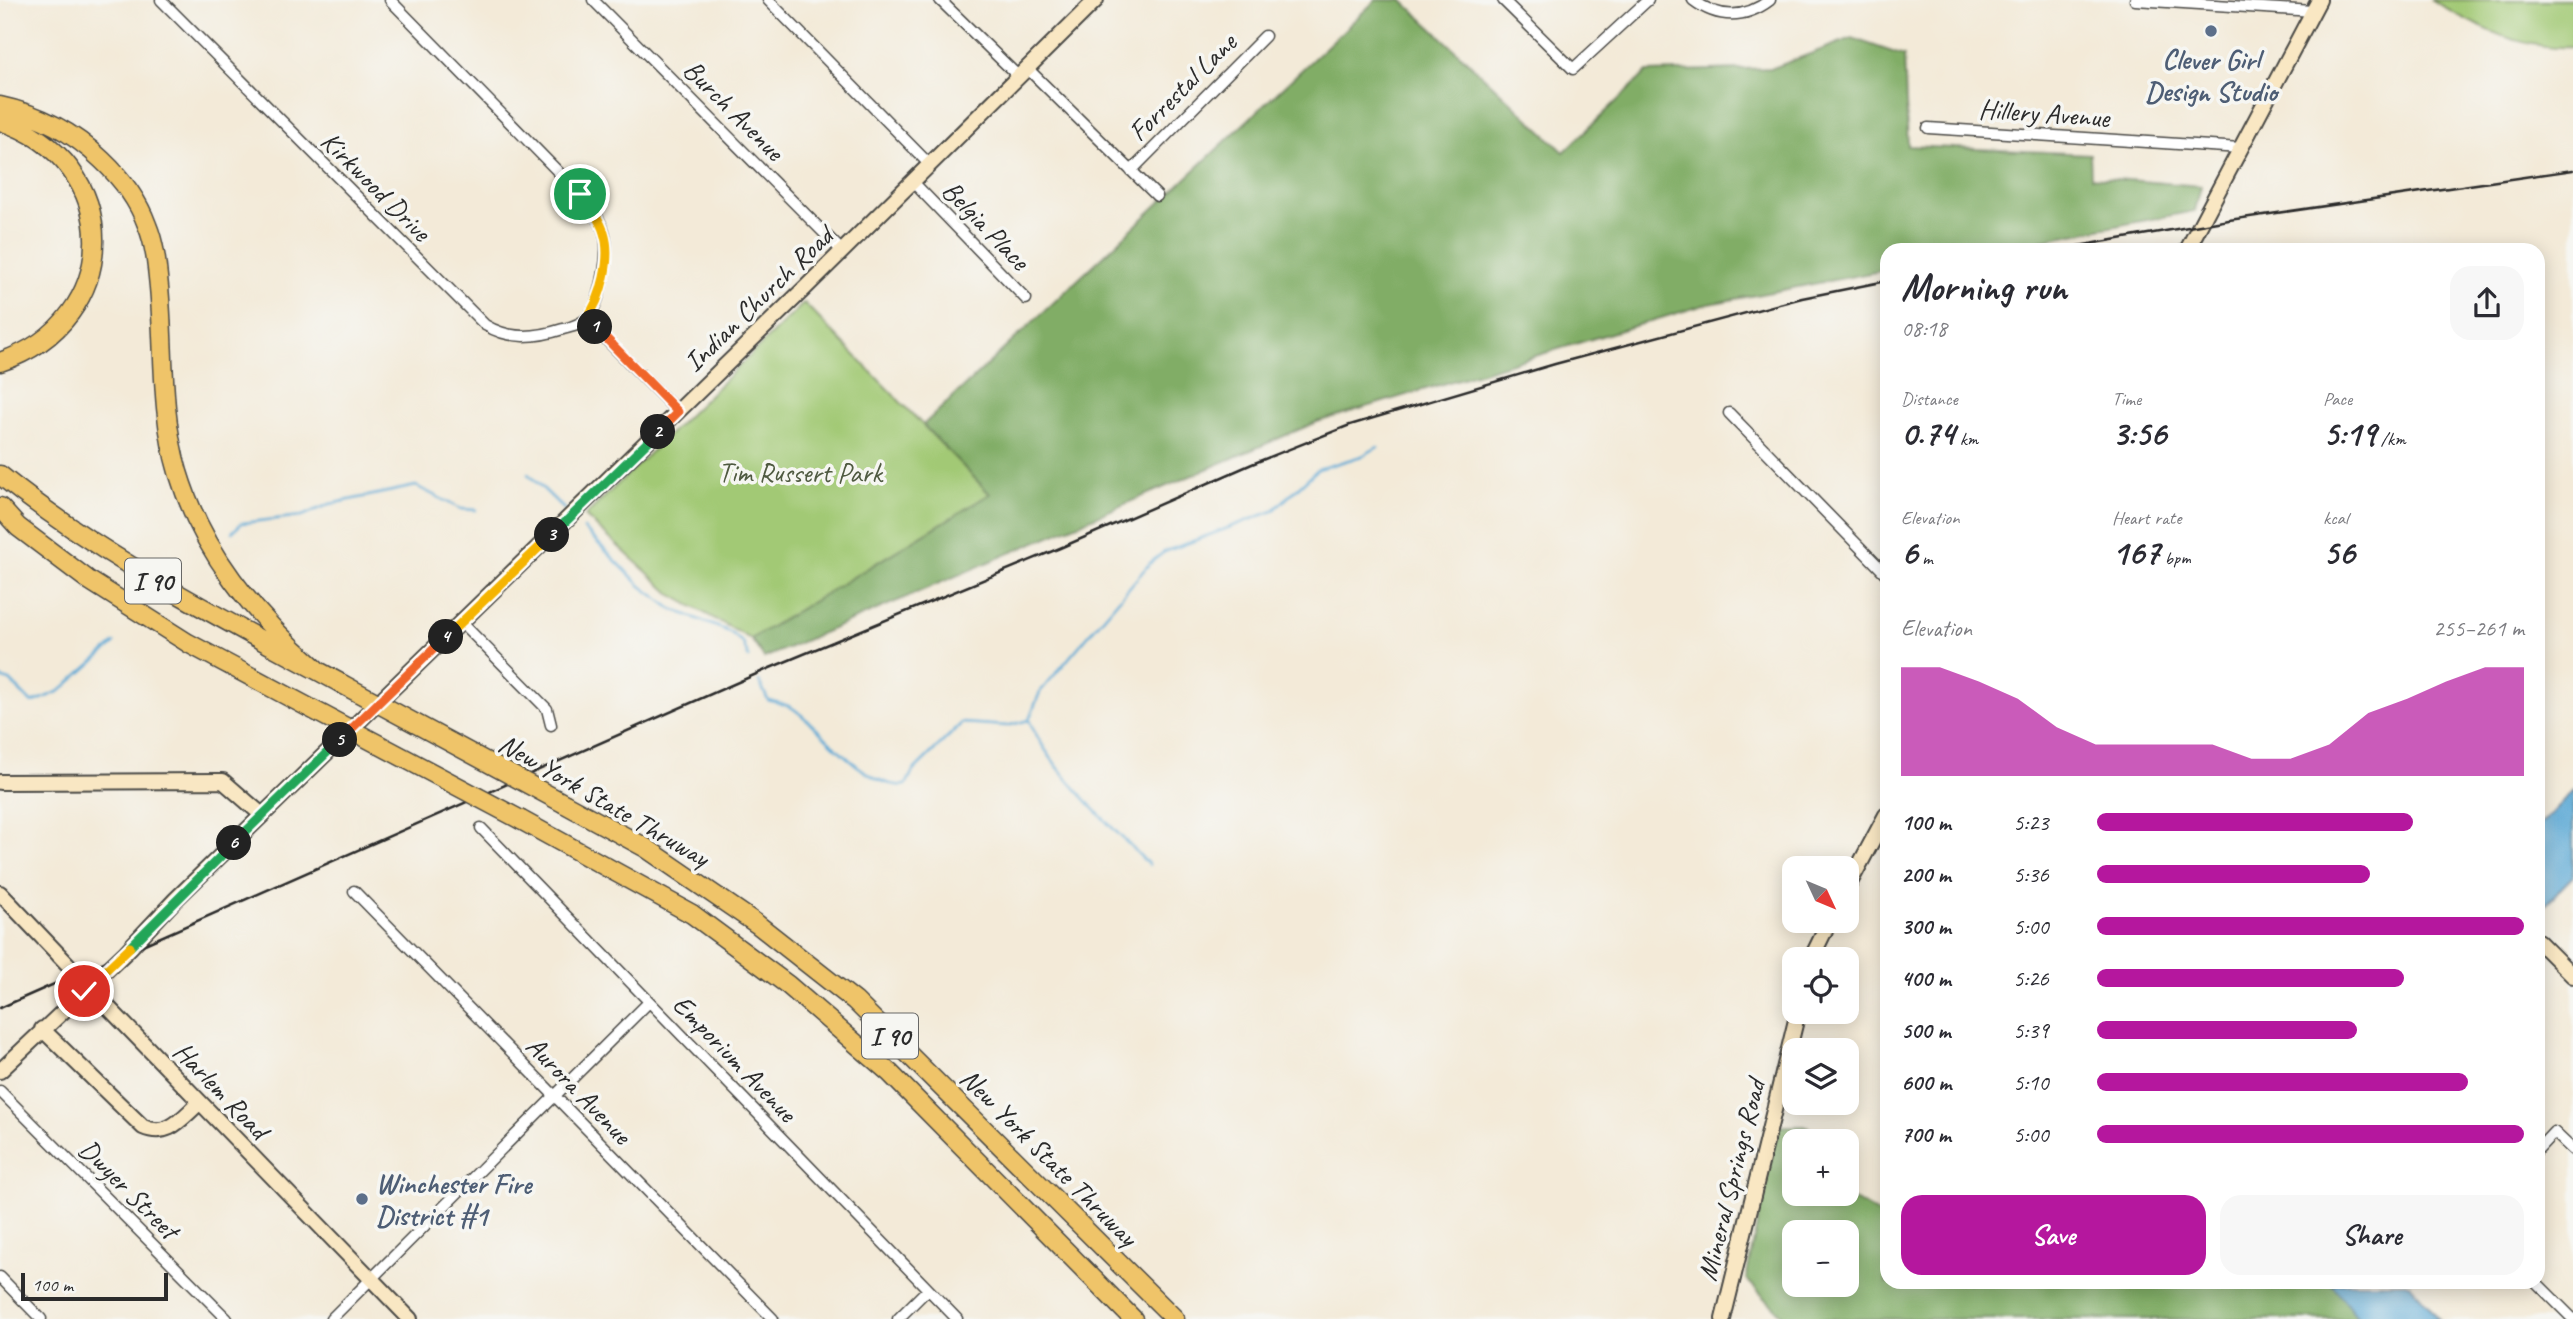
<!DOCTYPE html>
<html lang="en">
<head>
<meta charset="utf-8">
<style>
	body { margin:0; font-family:Caveat,sans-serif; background:#f7f7f7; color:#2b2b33; height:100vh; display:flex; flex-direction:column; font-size:26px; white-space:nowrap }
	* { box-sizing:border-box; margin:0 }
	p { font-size:23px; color:#7c7c81 }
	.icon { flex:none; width:38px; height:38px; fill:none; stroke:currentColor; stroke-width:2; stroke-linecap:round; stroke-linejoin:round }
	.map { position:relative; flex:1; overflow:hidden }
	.details { position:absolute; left:1880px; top:243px; width:665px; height:1046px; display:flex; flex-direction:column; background:#fff; border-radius:21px; box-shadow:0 4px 18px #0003 }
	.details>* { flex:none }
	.needle { width:46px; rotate:134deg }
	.controls { position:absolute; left:1782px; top:856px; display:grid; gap:14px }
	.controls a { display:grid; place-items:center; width:77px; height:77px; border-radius:14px; background:#fff; box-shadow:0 4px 18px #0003; font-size:35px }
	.scale { position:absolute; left:21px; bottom:18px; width:147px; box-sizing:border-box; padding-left:7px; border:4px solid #2b2b2b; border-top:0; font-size:19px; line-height:24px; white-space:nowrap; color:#2b2b2b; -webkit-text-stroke:5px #f6f6f2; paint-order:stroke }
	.pin { position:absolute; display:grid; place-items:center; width:60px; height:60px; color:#fff; margin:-30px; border:4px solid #fff; border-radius:50%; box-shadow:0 2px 7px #0007 }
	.km { position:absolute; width:35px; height:35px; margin:-18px; border-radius:50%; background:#222; color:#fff; font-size:19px; line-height:35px; text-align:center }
	.round { display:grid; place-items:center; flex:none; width:74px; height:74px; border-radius:21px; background:#f7f7f7 }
	.headline { display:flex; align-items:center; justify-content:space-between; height:119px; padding:0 21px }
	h1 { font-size:38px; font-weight:700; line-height:52px }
	.stats { display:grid; grid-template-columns:repeat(3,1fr); gap:10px; height:119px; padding:7px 21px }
	.stats div { display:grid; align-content:center }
	.stats b { font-size:35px; font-weight:700 }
	.stats small { font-size:19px; font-weight:400 }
	.stats p { font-size:19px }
	.chart { height:196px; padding:14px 21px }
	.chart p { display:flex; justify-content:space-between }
	.chart svg { width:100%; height:126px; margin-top:7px; fill:#b5179e; opacity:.7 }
	.primary-button { display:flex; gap:14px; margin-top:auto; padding:14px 21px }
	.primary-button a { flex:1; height:80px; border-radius:21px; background:#b5179e; color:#fff; font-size:28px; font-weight:700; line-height:80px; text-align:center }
	.primary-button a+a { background:#f7f7f7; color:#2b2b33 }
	ul { padding:0 21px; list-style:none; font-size:23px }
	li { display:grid; grid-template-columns:112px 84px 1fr; align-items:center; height:52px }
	li i { height:18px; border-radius:9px; background:#b5179e }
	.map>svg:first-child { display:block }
</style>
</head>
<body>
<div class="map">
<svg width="2573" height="1319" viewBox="0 0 2573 1319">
	<rect width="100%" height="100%" fill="#f6f6f2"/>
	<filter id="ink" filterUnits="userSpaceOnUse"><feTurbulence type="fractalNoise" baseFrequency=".0143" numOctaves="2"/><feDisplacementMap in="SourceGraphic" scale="14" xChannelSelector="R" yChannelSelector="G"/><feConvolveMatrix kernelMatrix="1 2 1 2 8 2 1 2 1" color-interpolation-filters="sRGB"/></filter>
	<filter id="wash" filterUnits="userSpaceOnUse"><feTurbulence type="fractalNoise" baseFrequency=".00686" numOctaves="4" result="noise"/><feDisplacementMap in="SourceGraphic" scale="28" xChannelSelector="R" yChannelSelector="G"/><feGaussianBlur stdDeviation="1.57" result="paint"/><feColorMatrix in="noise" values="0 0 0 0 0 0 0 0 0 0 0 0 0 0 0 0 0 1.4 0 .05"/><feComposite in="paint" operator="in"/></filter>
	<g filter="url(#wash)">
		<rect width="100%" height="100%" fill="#f3ead8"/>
		<path fill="#a2c974" stroke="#667a50" stroke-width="2" d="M2430,0H2573V47C2517,50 2477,26 2430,0Z
			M804,303L990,494L751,639L672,595L585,516Z"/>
		<path fill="#81ad66" stroke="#566c48" stroke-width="2" fill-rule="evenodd" d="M1376,0H1402L1564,152L1647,72L1773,68L1852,38L1904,56L1908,146L2090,154L2091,177L2201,186L2195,211L1989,250H1886V270L1704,305L1317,422L764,658L751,639L990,494L923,425Z
			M1777,1126H1808L1813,1141H1794V1194H1844L1886,1218V1283H2331L2359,1319H1786L1746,1279ZM1794,1232H1846V1284H1794Z"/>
		<path fill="#5ca9d5" stroke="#446a80" stroke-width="2" d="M2573,790V876L2538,912V827Z
			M2331,1283H2410L2439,1319H2359Z"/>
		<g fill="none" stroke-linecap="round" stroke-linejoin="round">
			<path stroke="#5ca9d5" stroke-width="2.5" d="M528,474L564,509
				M584,529L641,586L672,609L730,632L743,643L749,658
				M232,532L242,523L302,516L330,504L416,486L461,509L476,510
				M0,678L10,681L32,703L60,691L115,643
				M759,681L768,700C776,702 787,704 794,709C822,729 868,791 906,785L913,771L962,723L1007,726L1029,720
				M1149,865C1110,824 1051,772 1029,720L1040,692L1150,563L1164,552L1273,511L1318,469L1362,456L1378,447"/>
		</g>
	</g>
	<g filter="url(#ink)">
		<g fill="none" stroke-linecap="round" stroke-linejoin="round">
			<defs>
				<path id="street" d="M161,0L485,325C510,340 535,338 563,329C571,327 580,325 587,318C601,304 609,255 605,236C602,221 590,206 580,194L390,0
					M593,0L842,251
					M768,0L930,165
					M940,0L1019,77
					M1503,0L1573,69L1648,0
					M1693,0C1718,19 1745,19 1770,0
					M2135,0L2313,11
					M1028,69L1157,196
					M1928,128L2241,148
					M1131,171L1265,36
					M913,182L1026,299
					M586,319L678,412
					M1729,413L1886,574
					M461,622L547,709L551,725
					M481,828L957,1319
					M354,891L773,1319
					M0,1091L227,1319
					M2538,1149L2554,1132L2573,1150
					M0,1277L41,1319
					M2537,1283L2573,1319
					M331,1319L648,1003
					M898,1319L928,1289"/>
				<path id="secondary" d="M2187,250L2319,0
					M0,782L223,781L262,815
					M1846,890L1886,815
					M0,893L59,955
					M2538,941L2573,976
					M1811,959L1830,920
					M107,1006L410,1319
					M42,1029L143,1127C168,1138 181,1119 199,1103
					M0,1071L126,952L175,900L805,288L1096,0
					M1723,1319L1798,1012"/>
				<path id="highway" d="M0,106C38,114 74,133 102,160C121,178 138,200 147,225C155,244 157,266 159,287C165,349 160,412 178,472C202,552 254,615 316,669
					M0,121C126,161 125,321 0,362
					M0,475C105,560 224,619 342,684
					M0,507L18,527L87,579L188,643L308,707
					M565,804L646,848L757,924L855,1001L1175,1319
					M521,820L692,914L788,985L890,1073L1133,1319"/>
			</defs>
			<use href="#street" stroke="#494845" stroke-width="13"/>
			<use href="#secondary" stroke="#494845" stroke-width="18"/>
			<use href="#highway" stroke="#494845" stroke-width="21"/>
			<use href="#street" stroke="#fff" stroke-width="10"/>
			<use href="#secondary" stroke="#f9e7c3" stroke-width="14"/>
			<use href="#highway" stroke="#efc469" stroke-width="18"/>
			<path stroke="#2b2b2b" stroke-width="2.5" d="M2055,250L2229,220L2573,170
				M0,1008L770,668L1060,548L1252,464L1350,425L1555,364L1802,298L1886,281"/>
			<defs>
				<path id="secondary-bridge" d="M59,955L107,1006"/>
				<path id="highway-bridge" d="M342,684L565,804
					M308,707L521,820"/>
			</defs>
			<use href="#secondary-bridge" stroke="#494845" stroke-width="18" stroke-linecap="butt"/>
			<use href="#highway-bridge" stroke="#494845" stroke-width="21" stroke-linecap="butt"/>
			<use href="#secondary-bridge" stroke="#f9e7c3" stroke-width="14"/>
			<use href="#highway-bridge" stroke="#efc469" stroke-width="18"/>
		</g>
	</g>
	<g fill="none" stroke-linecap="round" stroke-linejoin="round" filter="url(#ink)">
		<defs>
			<path id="split-1" d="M580,194C589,206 600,219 604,233C612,257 602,299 586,319L595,327"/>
			<path id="split-2" d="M595,327L678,412L658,432"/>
			<path id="split-3" d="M552,535L658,432"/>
			<path id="split-4" d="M446,637L552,535"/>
			<path id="split-5" d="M340,740L446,637"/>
			<path id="split-6" d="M234,843L340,740"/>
			<path id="split-7" d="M130,947L234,843"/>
			<path id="split-8" d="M84,991L130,947"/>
		</defs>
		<use href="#split-1" stroke="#fff" stroke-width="14"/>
		<use href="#split-2" stroke="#fff" stroke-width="14"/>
		<use href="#split-3" stroke="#fff" stroke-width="14"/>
		<use href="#split-4" stroke="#fff" stroke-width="14"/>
		<use href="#split-5" stroke="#fff" stroke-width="14"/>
		<use href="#split-6" stroke="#fff" stroke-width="14"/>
		<use href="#split-7" stroke="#fff" stroke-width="14"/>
		<use href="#split-8" stroke="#fff" stroke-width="14"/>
		<use href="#split-1" stroke="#f5b400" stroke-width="9"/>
		<use href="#split-2" stroke="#f0652b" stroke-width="9"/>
		<use href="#split-3" stroke="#22a559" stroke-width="9"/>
		<use href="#split-4" stroke="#f5b400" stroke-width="9"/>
		<use href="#split-5" stroke="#f0652b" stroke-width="9"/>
		<use href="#split-6" stroke="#22a559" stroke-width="9"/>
		<use href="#split-7" stroke="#22a559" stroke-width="9"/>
		<use href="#split-8" stroke="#f5b400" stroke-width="9"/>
	</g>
	<g fill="#5c6f8a" stroke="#f6f6f2" stroke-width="2.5">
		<circle cx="2211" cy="31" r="7"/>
		<circle cx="362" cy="1199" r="7"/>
	</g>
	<g text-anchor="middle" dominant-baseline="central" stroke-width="7" stroke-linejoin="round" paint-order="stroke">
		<g fill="#f6f6f2" stroke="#686867" stroke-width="2">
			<rect x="125" y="558.5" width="56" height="45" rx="5"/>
			<rect x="862" y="1013.5" width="56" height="45" rx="5"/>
		</g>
		<g font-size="26" font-weight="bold" fill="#2b2b2b">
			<text x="153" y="581">I 90</text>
			<text x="890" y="1036">I 90</text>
		</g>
		<g font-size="28" font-weight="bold" fill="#4e5e75" stroke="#f6f6f2">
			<text x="2211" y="59">Clever Girl<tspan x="2211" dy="32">Design Studio</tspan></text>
			<text x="376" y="1183" text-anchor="start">Winchester Fire<tspan x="376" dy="32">District #1</tspan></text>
		</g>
		<g font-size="28" fill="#2b2b2b" stroke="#f6f6f2">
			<text transform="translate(1182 87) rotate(-45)">Forrestal Lane</text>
			<text transform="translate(734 110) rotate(45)">Burch Avenue</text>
			<text transform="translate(2044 113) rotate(4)">Hillery Avenue</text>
			<text transform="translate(376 186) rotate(45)">Kirkwood Drive</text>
			<text transform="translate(986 225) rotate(46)">Belgia Place</text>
			<text transform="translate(758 299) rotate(-44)">Indian Church Road</text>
			<text transform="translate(604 800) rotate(30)">New York State Thruway</text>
			<text transform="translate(735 1058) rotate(46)">Emporium Avenue</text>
			<text transform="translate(221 1090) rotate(46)">Harlem Road</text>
			<text transform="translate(579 1090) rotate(46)">Aurora Avenue</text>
			<text transform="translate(1049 1157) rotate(45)">New York State Thruway</text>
			<text transform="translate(1731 1180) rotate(-76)">Mineral Springs Road</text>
			<text transform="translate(129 1189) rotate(45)">Dwyer Street</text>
		</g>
		<g font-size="28" fill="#4f5a41" stroke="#f6f6f2">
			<text x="800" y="472">Tim Russert Park</text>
		</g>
	</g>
</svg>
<div class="controls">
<a><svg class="needle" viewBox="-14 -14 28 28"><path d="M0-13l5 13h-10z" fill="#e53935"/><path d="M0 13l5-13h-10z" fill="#7c7c81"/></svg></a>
<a><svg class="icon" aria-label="locate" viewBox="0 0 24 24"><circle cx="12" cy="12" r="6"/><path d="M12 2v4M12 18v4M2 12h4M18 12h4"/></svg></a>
<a><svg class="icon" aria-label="layers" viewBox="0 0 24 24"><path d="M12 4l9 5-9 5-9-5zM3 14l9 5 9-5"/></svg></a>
<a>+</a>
<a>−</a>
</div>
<div class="scale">100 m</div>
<div class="pin" style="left:580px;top:194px;background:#1e9e55"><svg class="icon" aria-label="arrive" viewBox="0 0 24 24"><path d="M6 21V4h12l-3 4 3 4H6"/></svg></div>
<div class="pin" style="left:84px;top:991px;background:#d93025"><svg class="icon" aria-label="check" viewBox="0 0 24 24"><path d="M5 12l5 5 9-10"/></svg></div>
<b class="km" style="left:595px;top:327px">1</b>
<b class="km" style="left:658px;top:432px">2</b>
<b class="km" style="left:552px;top:535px">3</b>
<b class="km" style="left:446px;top:637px">4</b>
<b class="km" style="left:340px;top:740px">5</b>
<b class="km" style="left:234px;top:843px">6</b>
<section class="details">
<div class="headline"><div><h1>Morning run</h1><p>08:18</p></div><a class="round"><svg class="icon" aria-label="share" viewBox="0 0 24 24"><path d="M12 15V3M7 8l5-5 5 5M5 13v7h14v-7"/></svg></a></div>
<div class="stats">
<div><p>Distance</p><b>0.74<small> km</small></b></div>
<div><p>Time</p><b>3:56</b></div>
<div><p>Pace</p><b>5:19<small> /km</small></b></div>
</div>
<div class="stats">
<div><p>Elevation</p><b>6<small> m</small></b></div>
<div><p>Heart rate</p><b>167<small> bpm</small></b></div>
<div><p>kcal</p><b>56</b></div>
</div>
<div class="chart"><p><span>Elevation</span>255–261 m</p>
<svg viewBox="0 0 160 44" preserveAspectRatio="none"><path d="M0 44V6L10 6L20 11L30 17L40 27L50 33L60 33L70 33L80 33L90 38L100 38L110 33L120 22L130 17L140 11L150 6L160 6V44z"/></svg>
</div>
<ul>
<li><b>100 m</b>5:23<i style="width:74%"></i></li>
<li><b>200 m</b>5:36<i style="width:64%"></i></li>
<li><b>300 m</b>5:00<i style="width:100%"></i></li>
<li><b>400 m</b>5:26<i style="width:72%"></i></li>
<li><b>500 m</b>5:39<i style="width:61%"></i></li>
<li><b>600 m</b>5:10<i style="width:87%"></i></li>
<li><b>700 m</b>5:00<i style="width:100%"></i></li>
</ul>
<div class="primary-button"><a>Save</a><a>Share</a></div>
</section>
</div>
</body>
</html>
